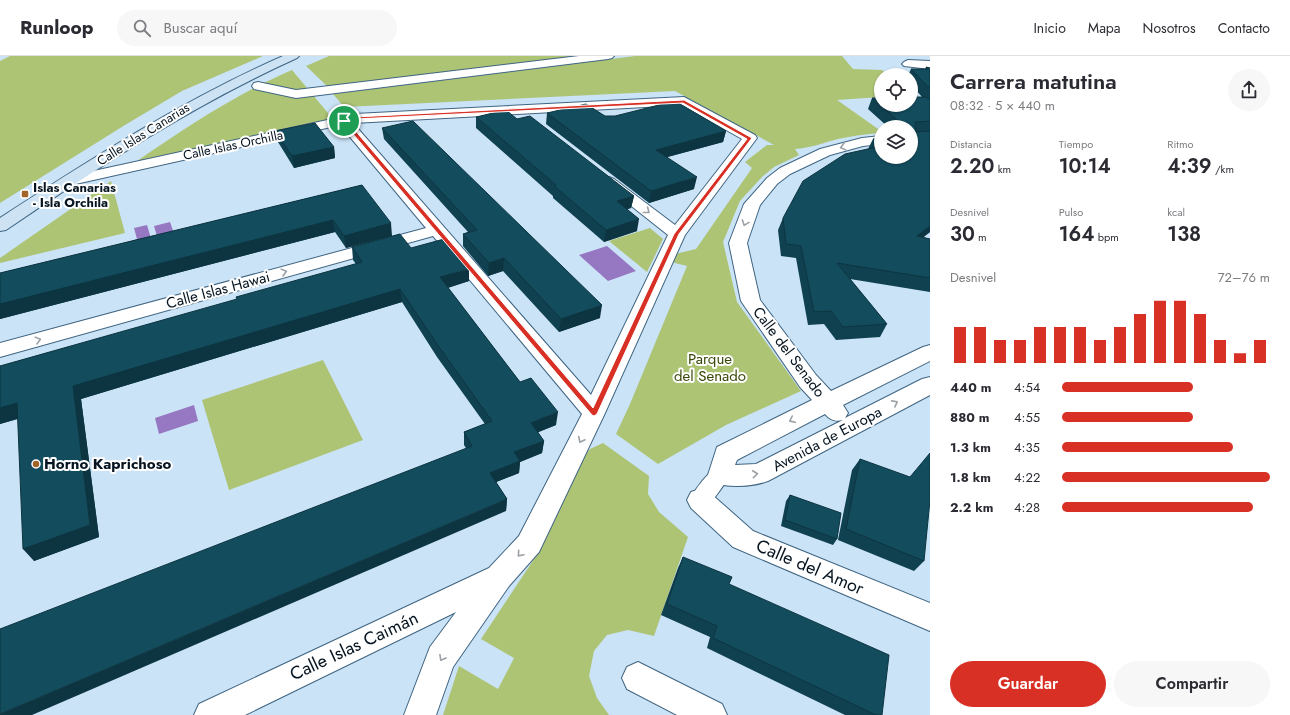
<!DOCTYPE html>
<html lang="es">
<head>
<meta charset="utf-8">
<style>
	body { margin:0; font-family:Jost,sans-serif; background:#f7f7f7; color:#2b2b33; height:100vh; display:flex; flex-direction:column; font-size:15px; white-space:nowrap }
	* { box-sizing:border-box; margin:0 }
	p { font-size:13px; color:#7c7c81 }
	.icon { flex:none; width:22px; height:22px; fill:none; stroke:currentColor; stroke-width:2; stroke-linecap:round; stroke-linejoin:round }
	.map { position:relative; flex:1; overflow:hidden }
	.drawer { display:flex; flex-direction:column; background:#fff; width:360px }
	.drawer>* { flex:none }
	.buttons { position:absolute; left:874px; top:12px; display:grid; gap:8px }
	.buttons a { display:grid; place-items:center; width:44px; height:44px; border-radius:50%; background:#fff; box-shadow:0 1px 3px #0004; font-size:20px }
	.pin { position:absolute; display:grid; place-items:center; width:34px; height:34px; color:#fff; margin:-17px; border:2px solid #fff; border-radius:50%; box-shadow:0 1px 4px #0007 }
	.round { display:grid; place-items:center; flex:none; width:42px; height:42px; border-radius:21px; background:#f7f7f7 }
	.head { display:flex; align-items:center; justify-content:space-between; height:68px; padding:0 20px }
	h1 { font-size:22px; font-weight:600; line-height:30px }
	.figures { display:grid; grid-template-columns:repeat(3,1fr); gap:6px; height:68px; padding:4px 20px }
	.figures div { display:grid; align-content:center }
	.figures b { font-size:20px; font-weight:600 }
	.figures small { font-size:11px; font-weight:400 }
	.figures p { font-size:11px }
	.chart { height:112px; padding:8px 20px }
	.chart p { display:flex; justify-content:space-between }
	.chart svg { width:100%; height:72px; margin-top:4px; stroke:#d93025; stroke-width:6 }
	.cta { display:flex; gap:8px; margin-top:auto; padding:8px 20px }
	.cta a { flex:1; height:46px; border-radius:24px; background:#d93025; color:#fff; font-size:16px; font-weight:600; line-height:46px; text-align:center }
	.cta a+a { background:#f7f7f7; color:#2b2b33 }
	ul { padding:0 20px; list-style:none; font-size:13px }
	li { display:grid; grid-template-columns:64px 48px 1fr; align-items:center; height:30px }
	li i { height:10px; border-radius:5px; background:#d93025 }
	header { display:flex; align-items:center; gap:24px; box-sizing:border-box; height:56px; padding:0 20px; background:#fff; border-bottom:1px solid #e1e1e2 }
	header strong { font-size:19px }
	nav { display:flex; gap:22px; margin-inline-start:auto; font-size:14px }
	.search { width:280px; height:36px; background:#f7f7f7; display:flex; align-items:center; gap:10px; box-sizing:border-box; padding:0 14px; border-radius:22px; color:#7c7c81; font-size:15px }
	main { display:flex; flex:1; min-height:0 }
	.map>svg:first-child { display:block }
</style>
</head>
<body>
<header>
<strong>Runloop</strong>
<div class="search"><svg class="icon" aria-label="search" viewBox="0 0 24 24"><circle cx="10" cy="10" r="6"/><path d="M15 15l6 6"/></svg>Buscar aquí</div>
<nav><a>Inicio</a><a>Mapa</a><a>Nosotros</a><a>Contacto</a></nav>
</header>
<main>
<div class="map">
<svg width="930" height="659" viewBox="0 0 930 659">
	<rect width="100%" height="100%" fill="#cbe3f7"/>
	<path fill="#adc475" d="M10,0H263L182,35L125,69L0,147V5Z
		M329,0H577L328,31L306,10Z
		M635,0H842L853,13L882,14L888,19H881V41L837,44L881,75V77C866,78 852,80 838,83C823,87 810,92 795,93L799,99L774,111L762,121L740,145L723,186L737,246L801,335L726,369L658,408L616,378L630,348L687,210L671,206L675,198L696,193L752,112L745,106L767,89H774L675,35L344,51L333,38Z
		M292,14L333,63L137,105C187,71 236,38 292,14Z
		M111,125L125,177L0,207V202Z
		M650,172L663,183L647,216L609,185Z
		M323,304L363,384L229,434L202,344Z
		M603,387L649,420L648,438L659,456L688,481L654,580L628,574L607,579L594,595L589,620L597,642L609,659H443L459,610L498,633L514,602L481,583L542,491L582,401L590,393Z"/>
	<path fill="#9677c2" d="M170,166L176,183L159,187L154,170Z
		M147,169L152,186L133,191L131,185L137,183L134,172Z
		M607,190L636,215L608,225L579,199Z
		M194,349L198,365L159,378L155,362Z"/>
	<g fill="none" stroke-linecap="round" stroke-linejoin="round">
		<defs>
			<path id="lane" d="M720,411L727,413L730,419C726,426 712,447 706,450C701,453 698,452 693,450L690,444C696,432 708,415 720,411Z"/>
			<path id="street" d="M579,0H614L612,2L608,3L296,42L254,33L252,30L254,27L258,26L296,34Z
				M908,4L930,5V13L904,10L902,8L904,6Z
				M684,41L755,79L757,82L685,179L605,357L539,496L509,530L453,611L436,659H404L430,591L456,556L245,659H194L199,648L489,512L519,480L582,358L433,180L0,301V287L426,172L340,69L71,129L66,127L63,124L66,121L355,58ZM682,49L742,83L675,169L614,123L609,121L604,123L601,126L668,179L591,339L353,67Z
				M881,80V88L863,90L830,99L790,118L777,128L760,149L747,187L760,244L816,319L831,335L923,291L930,289V305L843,349L848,357L845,362L922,323L930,321V339L768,425C752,431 727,432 711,426L708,419L717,391L812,344L800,331L741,245L729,187L744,148L767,122L780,112L820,93L862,82ZM825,358C830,364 835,366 843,364L756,408L735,409L737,404Z
				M700,433L709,436L753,475L930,547V575L733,491L691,452L687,444L691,436Z
				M638,606L722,648L727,659H677L627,633L622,622L627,611Z"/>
			<path id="secondary" d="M283,0H299L297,2C193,49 100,110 6,174L0,175V162C91,103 183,44 283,0Z"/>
		</defs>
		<use href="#lane" stroke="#3f6582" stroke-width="2"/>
		<use href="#street" stroke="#3f6582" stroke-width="2"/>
		<use href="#secondary" stroke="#3f6582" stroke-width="2"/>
		<use href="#lane" fill="#fff" fill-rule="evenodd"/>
		<use href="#street" fill="#fff" fill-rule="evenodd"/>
		<use href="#secondary" fill="#cde3f4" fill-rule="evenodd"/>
	</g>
	<path fill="#104150" d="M926,11L930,12V176L923,181L930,183V236L850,223L887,268L880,281L836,284L824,268L808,269L796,202L781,200L778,174L783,162L868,93L873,83L881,82V101H911V71H888L868,53L872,42L922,41L911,28V19H908L911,13H925Z
		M547,57L605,60L726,75L723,86L667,101L694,133L649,147L546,68Z
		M476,61L517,63L634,140L631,152L627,153L637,175L604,186L553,142V140L476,72Z
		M382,72L600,262L559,276L503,215L488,220L463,190V178L468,176L384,83Z
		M275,75L334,91L335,102L294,112L278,86Z
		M362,129L392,180L346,192L335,176L0,263V217Z
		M352,191L411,192L469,225L448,232L520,326L556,369L538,376L544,385L542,397L520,406L519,417L496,426L507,443L506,455L464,389V376L485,368L437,301L402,246L81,343L99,481L34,505L18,363L0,368V310L237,244L356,208L353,204Z
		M860,403L924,505L914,515L838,484L852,414Z
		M790,439L837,483L833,489L781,470L786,445Z
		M683,501L729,528L882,659H845L707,592L710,581L661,559L678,512Z"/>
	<path fill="#0d3541" d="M726,75L723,86L653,105L656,94Z
		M334,91L335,102L294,112L292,100Z
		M697,121L694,133L649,147L651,135Z
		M634,140L631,152L615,157L617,145Z
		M639,163L637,175L604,186L606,174Z
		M333,164L335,176L0,263V248Z
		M391,167L392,180L346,192L344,180Z
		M930,170V176L910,192L917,180Z
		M504,202L503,215L488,220L489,207Z
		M469,213V225L440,234V221Z
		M400,233L402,246L81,343L99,481L34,505L23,493L73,330Z
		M602,249L600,262L559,276L561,263Z
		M17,347L26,360L0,368V352Z
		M558,356L556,369L529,380L531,367Z
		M544,385L542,397L520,406L519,417L489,429L490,417L514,396Z
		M507,443L506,455L32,659H0V658Z"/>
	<path fill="#134c5d" stroke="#0d3541" d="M926,11L930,12V33L911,13H928Z
		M911,41H926L930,44V65L915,66L916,76L930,75V170L917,180L930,183V222L837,207L887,268L843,271L831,255L814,256L801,190L786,188L783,162L803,125L845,98L881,90V101H911V77H912L911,76V71H905L872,42H881V49H911Z
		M675,45L726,75L656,94L697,121L651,135L547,57L586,48L605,60H615Z
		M506,54L517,63L530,60L634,140L617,145L639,163L606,174L554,130L556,129L476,61Z
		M413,65L602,249L561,263L504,202L489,207L463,178L477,174L382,72Z
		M315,67L334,91L292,100L275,75Z
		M881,82V88L873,83Z
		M362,129L391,167L344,180L333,164L0,248V217Z
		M400,178L411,192L444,183L469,213L440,221L520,326L531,322L558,356L531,367L544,385L514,396L520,405L490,417L507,443L0,658V573L472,390L464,376L492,365L437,288L400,233L73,330L90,469L23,493L17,347L0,352V310L237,243L236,241L362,206L352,191Z
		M930,397V444L924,505L846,473L860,403L910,421Z
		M790,439L841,457L837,483L785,464Z
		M683,501L732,521L729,528L889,599L882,659H876L713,582L717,570L667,548Z"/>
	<defs><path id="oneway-chevron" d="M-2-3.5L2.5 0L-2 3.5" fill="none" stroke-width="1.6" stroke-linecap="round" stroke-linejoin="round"/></defs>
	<g stroke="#9ba1a6">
		<use href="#oneway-chevron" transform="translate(843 91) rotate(165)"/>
		<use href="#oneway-chevron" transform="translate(647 155) rotate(38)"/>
		<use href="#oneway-chevron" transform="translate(745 167) rotate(110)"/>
		<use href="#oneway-chevron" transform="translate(284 216) rotate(-15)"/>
		<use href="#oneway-chevron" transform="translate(38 284) rotate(-15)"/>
		<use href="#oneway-chevron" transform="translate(895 347) rotate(-28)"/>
		<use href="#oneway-chevron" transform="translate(792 364) rotate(154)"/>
		<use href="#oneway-chevron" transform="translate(581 384) rotate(117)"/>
		<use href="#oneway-chevron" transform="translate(755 418) rotate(-6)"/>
		<use href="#oneway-chevron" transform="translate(520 498) rotate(131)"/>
		<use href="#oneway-chevron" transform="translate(442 602) rotate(119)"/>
	</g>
	<path fill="#d93025" stroke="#fff" fill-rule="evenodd" d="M684,44L752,82L679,178L597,358L594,360L592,359L342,65L355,61ZM683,47L747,83L674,178L593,352L347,65L355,63Z"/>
	<g fill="#a06427" stroke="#fff" stroke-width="1.5">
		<rect x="21" y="134" width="8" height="8" rx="2"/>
		<circle cx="36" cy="408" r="4"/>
	</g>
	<g text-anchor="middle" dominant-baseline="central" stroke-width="4" stroke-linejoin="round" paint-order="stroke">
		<g font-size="13" fill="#051420" stroke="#fff">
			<text transform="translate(143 78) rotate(-32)">Calle Islas Canarias</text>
			<text transform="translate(233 89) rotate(-12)">Calle Islas Orchilla</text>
		</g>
		<g font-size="13" font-weight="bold" fill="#051420" stroke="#fff" text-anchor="start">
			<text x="33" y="131">Islas Canarias<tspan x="33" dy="15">- Isla Orchila</tspan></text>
		</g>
		<g font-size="15" fill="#051420" stroke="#fff">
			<text transform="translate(218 234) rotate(-15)">Calle Islas Hawai</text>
			<text transform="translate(789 296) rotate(53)">Calle del Senado</text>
			<text transform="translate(827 383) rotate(-28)">Avenida de Europa</text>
		</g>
		<g font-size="15" fill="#384705" stroke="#fff">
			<text x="710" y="303">Parque<tspan x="710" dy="17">del Senado</tspan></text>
		</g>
		<g font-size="15" font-weight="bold" fill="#051420" stroke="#fff" text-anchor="start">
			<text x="44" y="408">Horno Kaprichoso</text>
		</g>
		<g font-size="18" fill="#051420" stroke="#fff">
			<text transform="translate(810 511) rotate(23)">Calle del Amor</text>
			<text transform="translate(354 590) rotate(-25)">Calle Islas Caimán</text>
		</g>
	</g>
</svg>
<div class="buttons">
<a><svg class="icon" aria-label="locate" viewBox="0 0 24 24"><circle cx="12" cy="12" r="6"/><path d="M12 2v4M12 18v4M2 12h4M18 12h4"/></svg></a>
<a><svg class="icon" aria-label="layers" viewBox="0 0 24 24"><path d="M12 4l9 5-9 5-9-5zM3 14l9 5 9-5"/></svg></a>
</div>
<div class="pin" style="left:344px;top:65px;background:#1e9e55"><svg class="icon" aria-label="arrive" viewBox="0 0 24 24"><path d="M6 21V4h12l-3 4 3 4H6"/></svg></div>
</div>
<section class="drawer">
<div class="head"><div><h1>Carrera matutina</h1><p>08:32 · 5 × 440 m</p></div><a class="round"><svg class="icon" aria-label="share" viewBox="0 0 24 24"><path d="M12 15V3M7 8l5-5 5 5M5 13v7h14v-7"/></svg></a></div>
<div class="figures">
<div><p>Distancia</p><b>2.20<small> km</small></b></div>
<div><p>Tiempo</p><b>10:14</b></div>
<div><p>Ritmo</p><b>4:39<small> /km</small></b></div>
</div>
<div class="figures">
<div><p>Desnivel</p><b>30<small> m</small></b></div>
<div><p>Pulso</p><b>164<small> bpm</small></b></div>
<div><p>kcal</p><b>138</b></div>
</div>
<div class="chart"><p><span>Desnivel</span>72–76 m</p>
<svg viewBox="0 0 160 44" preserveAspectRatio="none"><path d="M5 44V22M15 44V22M25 44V30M35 44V30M45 44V22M55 44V22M65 44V22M75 44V30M85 44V22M95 44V14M105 44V6M115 44V6M125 44V14M135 44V30M145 44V38M155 44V30"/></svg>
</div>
<ul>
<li><b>440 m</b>4:54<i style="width:63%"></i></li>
<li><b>880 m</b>4:55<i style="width:63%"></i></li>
<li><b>1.3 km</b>4:35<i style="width:82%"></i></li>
<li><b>1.8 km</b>4:22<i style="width:100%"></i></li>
<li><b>2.2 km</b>4:28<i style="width:92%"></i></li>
</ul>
<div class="cta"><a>Guardar</a><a>Compartir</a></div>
</section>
</main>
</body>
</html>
